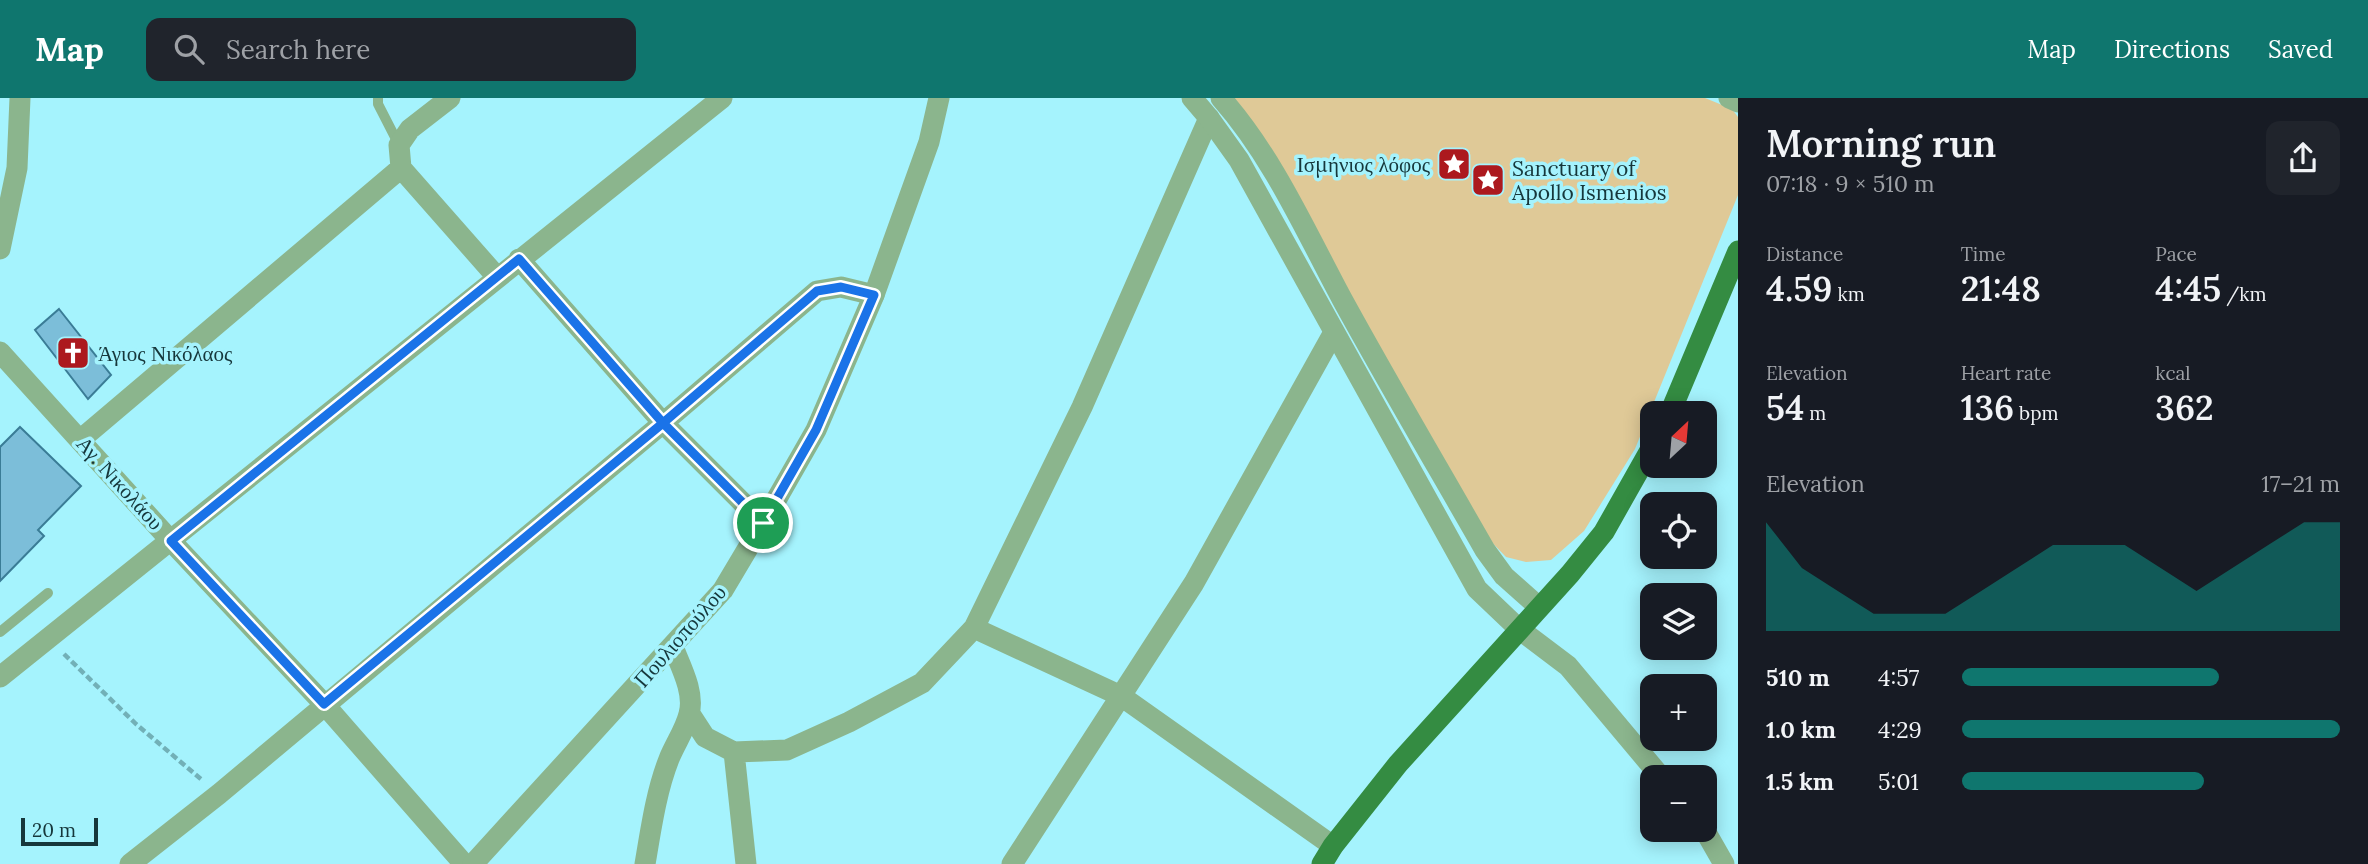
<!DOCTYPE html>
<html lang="en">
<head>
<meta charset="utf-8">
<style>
	body { margin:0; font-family:Lora,serif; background:#20242c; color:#f1f3f6; height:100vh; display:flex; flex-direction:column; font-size:26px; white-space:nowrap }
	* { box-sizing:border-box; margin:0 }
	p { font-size:23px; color:#9ea1a6 }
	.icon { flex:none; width:38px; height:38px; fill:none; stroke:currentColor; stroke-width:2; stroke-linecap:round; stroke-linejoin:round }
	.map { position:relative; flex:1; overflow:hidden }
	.side { display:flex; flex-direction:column; background:#171b24; width:630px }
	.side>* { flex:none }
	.needle { width:46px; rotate:26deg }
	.buttons { position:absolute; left:1640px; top:303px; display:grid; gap:14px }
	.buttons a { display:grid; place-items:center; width:77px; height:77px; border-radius:14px; background:#171b24; box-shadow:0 4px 18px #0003; font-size:35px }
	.scale { position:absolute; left:21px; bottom:18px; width:77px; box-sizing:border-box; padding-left:7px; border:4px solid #16373b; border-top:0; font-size:19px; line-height:24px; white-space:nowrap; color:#16373b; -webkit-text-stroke:5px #a5f3fd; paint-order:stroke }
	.pin { position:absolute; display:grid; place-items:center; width:60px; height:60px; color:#fff; margin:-30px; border:4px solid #fff; border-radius:50%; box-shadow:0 2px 7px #0007 }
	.round { display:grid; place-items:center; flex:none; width:74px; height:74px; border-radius:14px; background:#20242c }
	.headline { display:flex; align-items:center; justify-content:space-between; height:119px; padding:0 28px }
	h1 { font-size:38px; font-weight:600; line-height:52px }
	.stats { display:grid; grid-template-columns:repeat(3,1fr); gap:10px; height:119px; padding:7px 28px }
	.stats div { display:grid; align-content:center }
	.stats b { font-size:35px; font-weight:600 }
	.stats small { font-size:19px; font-weight:400 }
	.stats p { font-size:19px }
	.chart { height:196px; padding:14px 28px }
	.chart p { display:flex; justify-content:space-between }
	.chart svg { width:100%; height:126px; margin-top:7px; fill:#0f766e; opacity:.7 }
	ul { padding:0 28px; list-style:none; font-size:23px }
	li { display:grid; grid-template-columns:112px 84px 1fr; align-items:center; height:52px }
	li i { height:18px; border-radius:9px; background:#0f766e }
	header { display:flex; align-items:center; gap:42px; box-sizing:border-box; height:98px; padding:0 35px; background:#0f766e; color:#fff }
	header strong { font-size:33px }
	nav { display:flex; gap:38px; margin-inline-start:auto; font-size:24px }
	.search { width:490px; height:63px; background:#20242c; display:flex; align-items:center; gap:18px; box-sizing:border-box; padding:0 24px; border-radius:14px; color:#9ea1a6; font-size:26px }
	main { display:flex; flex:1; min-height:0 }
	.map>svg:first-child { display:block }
</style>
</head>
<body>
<header>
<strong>Map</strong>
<div class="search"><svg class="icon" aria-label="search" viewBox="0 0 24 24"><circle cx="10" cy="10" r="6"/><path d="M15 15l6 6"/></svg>Search here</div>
<nav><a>Map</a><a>Directions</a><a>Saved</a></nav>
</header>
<main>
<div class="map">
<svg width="1738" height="766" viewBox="0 0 1738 766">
	<rect width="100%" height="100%" fill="#a5f3fd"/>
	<path fill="#dfc997" d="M1228,0H1705L1732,11L1738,19V97L1635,351L1584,433L1551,462L1526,464L1506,459L1478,430Z"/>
	<path fill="#7cbed9" stroke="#3a7c96" stroke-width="2" d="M59,211L111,277L88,301L35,232Z
		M20,329L81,388L38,432L44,438L0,483V349Z"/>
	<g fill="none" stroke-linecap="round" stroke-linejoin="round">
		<path stroke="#72b0b7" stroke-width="4.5" stroke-dasharray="7 3.5" stroke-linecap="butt" d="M64,556L136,626L202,682"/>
		<path stroke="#8bb58d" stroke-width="10" d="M378,0V6L399,47
			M0,534L48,495"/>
		<path stroke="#8bb58d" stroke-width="21" d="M450,0L410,31L399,47L401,70L497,179
			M1729,0L1738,4
			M0,151L17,70L20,0
			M519,161L663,325L763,425
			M0,254L171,443L324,606L464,766
			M80,342L401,70
			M974,530L1121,598L1333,748
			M1519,531L1568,568L1661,679
			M0,579L722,0
			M690,616L705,639L734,654
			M1704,731L1724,766
			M130,766L219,696L663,325L817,193L841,189L874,197
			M645,766C651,731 656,694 669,661C675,646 685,632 689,616C695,595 681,569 673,549
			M746,766L734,654L787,652L849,624L922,585L974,530L1082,309L1209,20
			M1012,766L1194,485L1334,234"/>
		<path stroke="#8bb58d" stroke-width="21" d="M1192,0L1209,20L1239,62L1477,491L1519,531
			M1221,0C1273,59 1305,132 1342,201C1388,285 1437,368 1485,452L1504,478L1539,509
			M473,766L723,492L763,425L816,332L874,197L929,44L939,0"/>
		<path stroke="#348c42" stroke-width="21" d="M1670,315L1738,153
			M1322,766L1333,748L1398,666L1570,476L1604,434L1652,349"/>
	</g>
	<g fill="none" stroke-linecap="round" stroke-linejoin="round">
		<defs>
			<path id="route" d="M763,425L663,325L519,161L171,443L324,606L663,325L817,193L841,189L874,197L816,332L763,425"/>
		</defs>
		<use href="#route" stroke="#fff" stroke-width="14"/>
		<use href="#route" stroke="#1a73e8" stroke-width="9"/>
	</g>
	<defs>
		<symbol id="sight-square" viewBox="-11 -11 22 22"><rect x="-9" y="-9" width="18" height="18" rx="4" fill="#ac191e" stroke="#a5f3fd"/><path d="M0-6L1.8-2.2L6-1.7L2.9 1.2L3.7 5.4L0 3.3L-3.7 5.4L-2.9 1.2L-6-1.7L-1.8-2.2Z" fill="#fff"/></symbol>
		<symbol id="church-square" viewBox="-11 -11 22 22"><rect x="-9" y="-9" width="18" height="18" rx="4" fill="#ac191e" stroke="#a5f3fd"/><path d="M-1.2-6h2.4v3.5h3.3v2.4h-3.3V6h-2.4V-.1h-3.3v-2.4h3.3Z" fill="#fff"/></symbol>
	</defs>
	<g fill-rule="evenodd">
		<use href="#sight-square" x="1435" y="47" width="38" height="38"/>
		<use href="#sight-square" x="1469" y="63" width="38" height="38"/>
		<use href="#church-square" x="54" y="236" width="38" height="38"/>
	</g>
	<g text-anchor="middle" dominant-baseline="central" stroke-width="7" stroke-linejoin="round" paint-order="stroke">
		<g font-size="21" fill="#16373b" stroke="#a5f3fd" text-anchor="start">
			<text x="1430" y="66" text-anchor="end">Ισμήνιος λόφος</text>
			<text x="1512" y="70">Sanctuary of<tspan x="1512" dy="24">Apollo Ismenios</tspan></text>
			<text x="98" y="255">Άγιος Νικόλαος</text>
		</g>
		<g font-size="21" fill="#16373b" stroke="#a5f3fd">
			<text transform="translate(120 385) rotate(48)">Αγ. Νικολάου</text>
			<text transform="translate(680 538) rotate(-49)">Πουλιοπούλου</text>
		</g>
	</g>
</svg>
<div class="buttons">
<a><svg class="needle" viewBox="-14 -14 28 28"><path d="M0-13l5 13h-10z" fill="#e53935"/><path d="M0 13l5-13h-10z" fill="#9ea1a6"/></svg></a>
<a><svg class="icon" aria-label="locate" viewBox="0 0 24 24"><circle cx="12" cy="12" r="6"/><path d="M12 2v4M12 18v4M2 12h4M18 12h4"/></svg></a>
<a><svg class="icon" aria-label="layers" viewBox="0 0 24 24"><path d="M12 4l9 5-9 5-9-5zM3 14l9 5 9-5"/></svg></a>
<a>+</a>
<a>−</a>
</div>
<div class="scale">20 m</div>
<div class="pin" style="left:763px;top:425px;background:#1e9e55"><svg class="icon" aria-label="arrive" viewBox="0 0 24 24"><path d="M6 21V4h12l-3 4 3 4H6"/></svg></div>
</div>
<section class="side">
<div class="headline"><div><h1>Morning run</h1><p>07:18 · 9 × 510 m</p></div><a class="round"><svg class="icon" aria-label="share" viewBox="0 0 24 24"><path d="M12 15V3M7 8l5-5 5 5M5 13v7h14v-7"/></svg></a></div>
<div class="stats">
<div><p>Distance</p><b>4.59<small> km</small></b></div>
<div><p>Time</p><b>21:48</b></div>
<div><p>Pace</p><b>4:45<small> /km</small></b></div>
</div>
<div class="stats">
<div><p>Elevation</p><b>54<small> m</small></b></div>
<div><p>Heart rate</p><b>136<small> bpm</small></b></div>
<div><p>kcal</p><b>362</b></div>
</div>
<div class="chart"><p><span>Elevation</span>17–21 m</p>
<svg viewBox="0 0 160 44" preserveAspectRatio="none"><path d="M0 44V6L10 22L20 30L30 38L40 38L50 38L60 30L70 22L80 14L90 14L100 14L110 22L120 30L130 22L140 14L150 6L160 6V44z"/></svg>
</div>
<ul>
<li><b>510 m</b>4:57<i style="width:68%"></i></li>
<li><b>1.0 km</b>4:29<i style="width:100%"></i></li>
<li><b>1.5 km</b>5:01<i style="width:64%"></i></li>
</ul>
</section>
</main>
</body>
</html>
